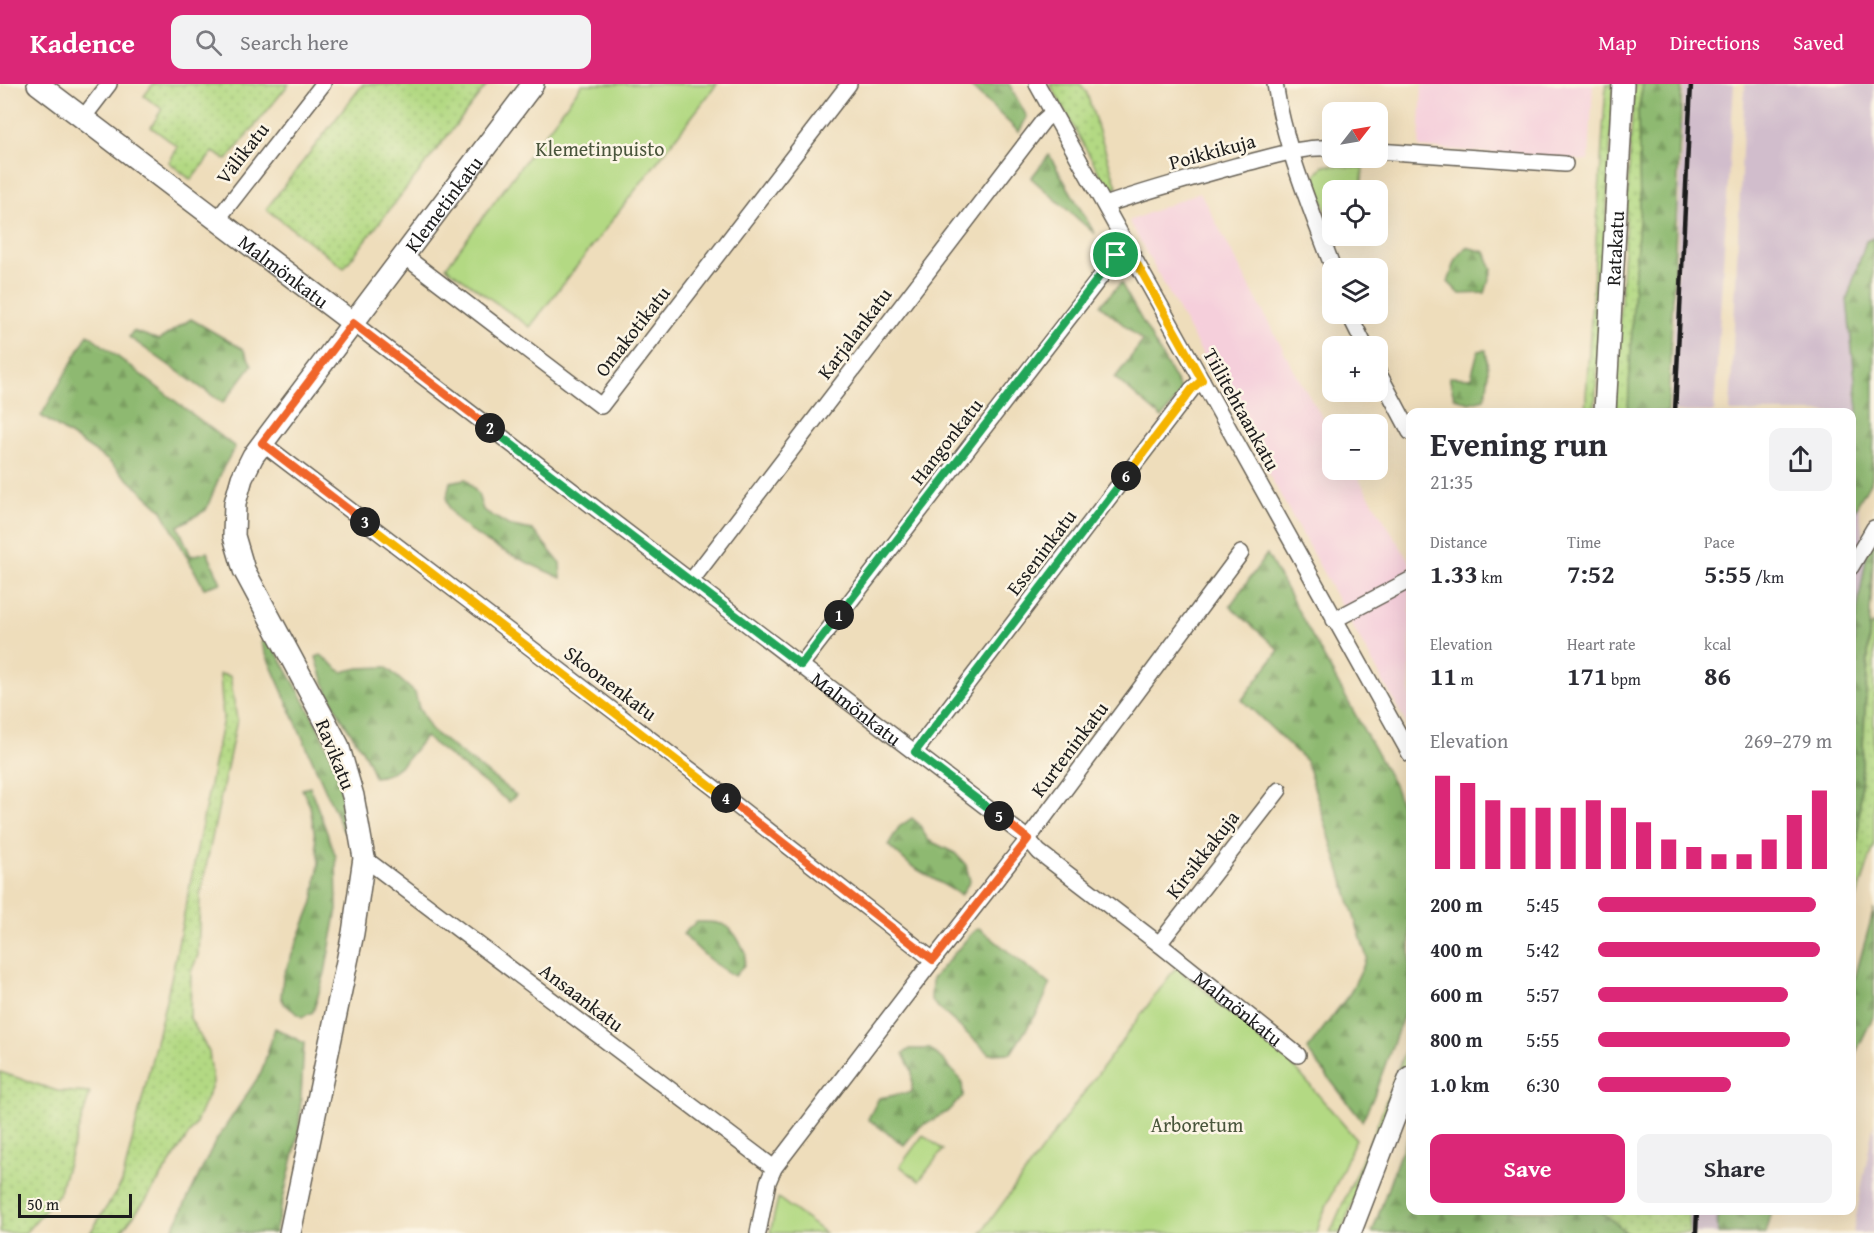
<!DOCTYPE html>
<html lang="en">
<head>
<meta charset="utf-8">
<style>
	body { margin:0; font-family:"Gentium Book Plus",serif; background:#f2f2f3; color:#2b2b33; height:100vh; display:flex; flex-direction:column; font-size:22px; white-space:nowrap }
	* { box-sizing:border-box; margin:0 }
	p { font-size:20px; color:#7c7c81 }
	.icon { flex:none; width:33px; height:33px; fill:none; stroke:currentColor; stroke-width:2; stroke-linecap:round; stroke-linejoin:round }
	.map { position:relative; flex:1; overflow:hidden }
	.details { position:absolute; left:1406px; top:324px; width:450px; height:807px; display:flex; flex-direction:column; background:#fff; border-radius:12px; box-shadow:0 6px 24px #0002 }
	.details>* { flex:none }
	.needle { width:39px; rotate:59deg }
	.buttons { position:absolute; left:1322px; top:18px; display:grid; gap:12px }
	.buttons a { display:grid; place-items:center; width:66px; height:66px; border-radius:12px; background:#fff; box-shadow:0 6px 24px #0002; font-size:30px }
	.scale { position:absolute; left:18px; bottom:15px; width:114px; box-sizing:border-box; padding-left:6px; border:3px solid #1c1c1c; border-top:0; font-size:16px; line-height:21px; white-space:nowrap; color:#1c1c1c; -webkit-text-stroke:4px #fcf5e5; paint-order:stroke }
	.pin { position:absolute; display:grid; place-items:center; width:51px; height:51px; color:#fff; margin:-26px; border:3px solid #fff; border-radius:50%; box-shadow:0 2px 6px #0007 }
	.km { position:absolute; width:30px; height:30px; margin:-15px; border-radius:50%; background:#222; color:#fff; font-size:16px; line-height:30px; text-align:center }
	.round { display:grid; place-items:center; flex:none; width:63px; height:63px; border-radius:12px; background:#f2f2f3 }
	.overview { display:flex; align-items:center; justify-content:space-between; height:102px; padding:0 24px }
	h1 { font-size:33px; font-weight:800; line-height:45px }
	.metrics { display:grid; grid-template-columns:repeat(3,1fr); gap:9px; height:102px; padding:6px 24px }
	.metrics div { display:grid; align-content:center }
	.metrics b { font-size:26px; font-weight:800 }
	.metrics small { font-size:16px; font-weight:400 }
	.metrics p { font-size:16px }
	.chart { height:168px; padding:12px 24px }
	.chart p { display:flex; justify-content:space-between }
	.chart svg { width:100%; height:108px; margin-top:6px; stroke:#db2777; stroke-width:6 }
	.primary-button { display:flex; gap:12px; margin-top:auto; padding:12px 24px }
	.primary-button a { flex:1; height:69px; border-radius:12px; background:#db2777; color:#fff; font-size:24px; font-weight:800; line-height:69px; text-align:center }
	.primary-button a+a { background:#f2f2f3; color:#2b2b33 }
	ul { padding:0 24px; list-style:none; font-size:20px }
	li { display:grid; grid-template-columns:96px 72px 1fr; align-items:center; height:45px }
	li i { height:15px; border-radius:8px; background:#db2777 }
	header { display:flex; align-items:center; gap:36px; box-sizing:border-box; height:84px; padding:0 30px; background:#db2777; color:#fff }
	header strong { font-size:28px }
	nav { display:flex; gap:33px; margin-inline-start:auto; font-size:21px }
	.search { width:420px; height:54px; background:#f2f2f3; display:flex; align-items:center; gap:15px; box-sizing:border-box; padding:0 21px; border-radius:12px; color:#7c7c81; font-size:22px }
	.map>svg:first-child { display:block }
</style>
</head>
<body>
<header>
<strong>Kadence</strong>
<div class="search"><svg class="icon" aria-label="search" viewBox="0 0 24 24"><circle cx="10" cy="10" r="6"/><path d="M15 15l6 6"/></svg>Search here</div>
<nav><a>Map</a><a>Directions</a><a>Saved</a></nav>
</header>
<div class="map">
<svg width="1874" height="1149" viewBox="0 0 1874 1149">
	<defs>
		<pattern id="grass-dots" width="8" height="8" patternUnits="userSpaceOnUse" patternTransform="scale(1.5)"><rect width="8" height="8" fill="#b3d983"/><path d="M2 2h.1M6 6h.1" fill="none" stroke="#99ba71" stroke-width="1.8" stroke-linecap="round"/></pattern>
		<pattern id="forest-firs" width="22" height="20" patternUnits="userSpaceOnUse" patternTransform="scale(1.5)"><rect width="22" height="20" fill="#8eb971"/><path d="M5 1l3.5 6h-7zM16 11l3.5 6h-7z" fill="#7a9e61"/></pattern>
	</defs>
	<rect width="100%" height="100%" fill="#fcf5e5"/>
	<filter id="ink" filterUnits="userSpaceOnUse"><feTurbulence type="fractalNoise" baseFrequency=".0167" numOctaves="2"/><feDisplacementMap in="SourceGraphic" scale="12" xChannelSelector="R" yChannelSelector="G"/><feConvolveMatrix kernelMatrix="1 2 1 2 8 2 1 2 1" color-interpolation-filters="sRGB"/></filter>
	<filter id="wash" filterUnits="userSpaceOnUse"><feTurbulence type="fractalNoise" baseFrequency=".008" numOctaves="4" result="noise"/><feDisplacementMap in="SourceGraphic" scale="24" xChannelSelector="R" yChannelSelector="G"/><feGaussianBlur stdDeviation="1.35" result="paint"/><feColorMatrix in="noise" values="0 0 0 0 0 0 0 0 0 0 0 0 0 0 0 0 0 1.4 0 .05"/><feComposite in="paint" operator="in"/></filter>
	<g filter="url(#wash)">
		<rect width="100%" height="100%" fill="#edb"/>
		<path fill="#f5cfdb" d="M1422,0H1593L1589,77L1419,63Z
			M1200,108L1295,288L1332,349V386H1353L1410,478V646L1129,137Z"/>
		<path fill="#d1bdcc" d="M1684,0H1734L1714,328H1671Z
			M1745,0H1874V168L1854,400L1866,469L1851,715V328H1730Z
			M1874,1038V1149H1853Z
			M1688,1127H1717L1718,1149H1689Z"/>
		<path fill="url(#grass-dots)" stroke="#687a50" stroke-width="1.5" d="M153,0H289L227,76L213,68L191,96L169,78L178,63L151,43L162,25L144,12Z
			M363,0H488L344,184L266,125Z
			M1050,0H1080L1086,7L1117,103L1113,106L1107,103Z
			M1606,0H1614L1595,324L1594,328H1585Z
			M1634,0H1643L1638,28L1640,123L1634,200L1628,328H1614Z
			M1874,540V762L1851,831L1858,753L1870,542Z
			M220,590L230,592L237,636L200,811L198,871L191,888L190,934L209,968L213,999L195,1041L146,1116L120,1149H90L122,1099L172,891L223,635Z
			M1410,952V970L1341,1149H1330L1379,1036Z
			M0,988L57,1007L90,1009L58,1111L25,1149H0Z
			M1601,1127H1688L1689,1149H1627Z"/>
		<path fill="url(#forest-firs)" stroke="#556a46" stroke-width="1.5" d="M968,0H1009L1027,33L1019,48Z
			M1643,0H1682L1668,328H1628L1634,200L1640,123L1638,28Z
			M1049,71L1095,150L1031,94Z
			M1873,154L1874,350L1872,395L1851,432V359L1853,355L1858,325L1847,215L1866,157Z
			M1466,163L1485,168L1492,186L1485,209L1460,210L1448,198L1457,173Z
			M1121,199L1182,308L1162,334L1115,294L1143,257L1100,221Z
			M191,235L243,265L252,281L223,319L129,253L133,247L159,256Z
			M88,250L235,363L223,384L206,426L178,442L191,472L207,468L221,499L204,504L161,425L106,375L41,332Z
			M1486,266C1488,282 1490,301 1484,315L1469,319L1454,313L1449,293L1471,294L1478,267Z
			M466,395L478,410L483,426L508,441L532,446L538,452L560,479L561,494C534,481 450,449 447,416C447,411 449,403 450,398Z
			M1874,456L1858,753L1851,815V625L1855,541L1868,462Z
			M1267,470L1394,701L1410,745V899L1404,930L1373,1014L1362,1037L1307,966L1350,909L1367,874L1306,677L1242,616L1279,566L1230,522Z
			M268,554C289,590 311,626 328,665C339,690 344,719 350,746H343L261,559Z
			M321,571L342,588L359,584L386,583L415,609L419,624L432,647L516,711L509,718L425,653C411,670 398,692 374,693C367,670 360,663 347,643C334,623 322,597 316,573Z
			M310,703L336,773L337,825L325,889L313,928L302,933L284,920L281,913L283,893L313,818L319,778L310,722L302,705Z
			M912,734L919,740L928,756L955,769L966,781L970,797L961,811L911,782L888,761L899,743Z
			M1874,825V931L1855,970L1851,988V908Z
			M696,838C729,837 730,841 746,869L744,881L735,892C714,882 699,866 683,850Z
			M979,844L1050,901L1039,926L1011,969L990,970L931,917L932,895L972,849Z
			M275,944L304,959L299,1048L275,1149H171L215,1058L261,989Z
			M910,965H930L943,976L962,997L963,1012L947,1028L919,1043L904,1061L868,1035L879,1014L912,1008V987L903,970Z
			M1410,1048V1126L1601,1127L1627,1149H1372L1398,1075Z
			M1717,1127V1126L1772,1127L1766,1149H1718Z"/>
		<path fill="#b3d983" stroke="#687a50" stroke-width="1.5" d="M582,0H717L530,243L446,183Z
			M1323,81L1363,84L1361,106H1332V142L1314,94Z
			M1176,883L1283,970L1356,1055L1320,1137L1317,1149H981Z
			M923,1051L943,1066L919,1097L900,1082Z
			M778,1114L825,1149H770Z"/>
	</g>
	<g filter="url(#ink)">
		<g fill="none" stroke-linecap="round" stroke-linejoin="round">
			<defs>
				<g id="street">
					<path d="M1037,0L1410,670"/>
					<path d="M1275,0C1285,64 1311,125 1333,184"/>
					<path d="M83,34L109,0"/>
					<path d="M1377,67L1565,80"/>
					<path d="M1105,121C1151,105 1199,92 1246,79C1275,72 1302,62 1332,64"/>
					<path d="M217,136L323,0"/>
					<path d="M403,171L601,322L849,0"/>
					<path d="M1349,230L1365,262"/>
					<path id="s1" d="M353,239L1028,755L1039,768L1159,860L1298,971"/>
					<path d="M1377,286L1410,348"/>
					<path d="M262,359L713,703L933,876"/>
					<path d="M1851,483L1874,444"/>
					<path d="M691,497L1043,37L1052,29"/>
					<path d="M1334,536L1410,496"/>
					<path d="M801,581L1126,160"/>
					<path d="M915,668L1192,305L1202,296"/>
					<path d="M364,774L774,1084"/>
					<path d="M1159,860L1279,706"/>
					<path d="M758,1149L768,1098L774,1084L933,876L1028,755L1241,469"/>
				</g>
				<g id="secondary">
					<path id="s2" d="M38,0L353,239"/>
					<path id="s3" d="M1605,328L1623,0"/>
					<path id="s4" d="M290,1149L353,849L364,774L353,712L338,661L244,486L234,452L235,419L242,394L253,372L533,0"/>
					<path d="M1350,1149L1410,993"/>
				</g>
			</defs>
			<use href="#street" stroke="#666054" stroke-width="18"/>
			<use href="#secondary" stroke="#666054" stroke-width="24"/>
			<use href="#street" stroke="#fff" stroke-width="15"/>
			<use href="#secondary" stroke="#fff" stroke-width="21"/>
			<path stroke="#1c1c1c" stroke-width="4.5" d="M1675,328L1691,0
				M1696,1149L1697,1126"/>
		</g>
	</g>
	<g fill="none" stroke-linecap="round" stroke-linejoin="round" filter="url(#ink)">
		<defs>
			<path id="split-1" d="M839,531L1116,171"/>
			<path id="split-2" d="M490,344L801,581L839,531"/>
			<path id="split-3" d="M365,438L262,359L353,239L490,344"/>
			<path id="split-4" d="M365,438L726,714"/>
			<path id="split-5" d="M726,714L933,876L1028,755L999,732"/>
			<path id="split-6" d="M999,732L915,668L1126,392"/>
			<path id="split-7" d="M1116,171L1126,160L1202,296L1192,305L1126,392"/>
		</defs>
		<use href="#split-1" stroke="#fff" stroke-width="12"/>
		<use href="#split-2" stroke="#fff" stroke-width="12"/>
		<use href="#split-3" stroke="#fff" stroke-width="12"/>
		<use href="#split-4" stroke="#fff" stroke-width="12"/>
		<use href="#split-5" stroke="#fff" stroke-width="12"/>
		<use href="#split-6" stroke="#fff" stroke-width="12"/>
		<use href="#split-7" stroke="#fff" stroke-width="12"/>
		<use href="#split-1" stroke="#22a559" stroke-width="8"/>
		<use href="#split-2" stroke="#22a559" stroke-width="8"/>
		<use href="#split-3" stroke="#f0652b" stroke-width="8"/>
		<use href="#split-4" stroke="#f5b400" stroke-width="8"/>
		<use href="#split-5" stroke="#f0652b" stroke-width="8"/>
		<use href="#split-6" stroke="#22a559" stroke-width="8"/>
		<use href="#split-7" stroke="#f5b400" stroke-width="8"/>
	</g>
	<g text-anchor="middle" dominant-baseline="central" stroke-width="5" stroke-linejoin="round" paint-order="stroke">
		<g font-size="20" fill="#49553b" stroke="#fcf5e5">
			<text x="600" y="64">Klemetinpuisto</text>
			<text x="1197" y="1040">Arboretum</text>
		</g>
		<g font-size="20" fill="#1c1c1c" stroke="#fcf5e5">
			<text transform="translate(1212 67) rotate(-15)">Poikkikuja</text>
			<text transform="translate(242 69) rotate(-52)">Välikatu</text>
			<text stroke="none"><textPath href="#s4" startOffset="1132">Klemetinkatu</textPath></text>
			<text stroke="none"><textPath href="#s3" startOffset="164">Ratakatu</textPath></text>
			<text stroke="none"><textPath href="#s2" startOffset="309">Malmönkatu</textPath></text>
			<text transform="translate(632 247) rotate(-52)">Omakotikatu</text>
			<text transform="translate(854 249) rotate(-53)">Karjalankatu</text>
			<text transform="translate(1242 325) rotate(61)">Tiilitehtaankatu</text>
			<text transform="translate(946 357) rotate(-52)">Hangonkatu</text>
			<text transform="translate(1041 468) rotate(-53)">Esseninkatu</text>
			<text transform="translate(611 599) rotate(37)">Skoonenkatu</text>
			<text stroke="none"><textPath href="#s1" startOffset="634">Malmönkatu</textPath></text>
			<text transform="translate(1069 665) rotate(-53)">Kurteninkatu</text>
			<text transform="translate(336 670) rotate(68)">Ravikatu</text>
			<text transform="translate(1202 770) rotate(-52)">Kirsikkakuja</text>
			<text transform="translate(582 913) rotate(37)">Ansaankatu</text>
			<text stroke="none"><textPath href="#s1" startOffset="1120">Malmönkatu</textPath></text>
		</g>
	</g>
</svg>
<div class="buttons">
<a><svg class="needle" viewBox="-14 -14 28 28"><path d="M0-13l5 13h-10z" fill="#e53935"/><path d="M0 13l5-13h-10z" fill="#7c7c81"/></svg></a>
<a><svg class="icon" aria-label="locate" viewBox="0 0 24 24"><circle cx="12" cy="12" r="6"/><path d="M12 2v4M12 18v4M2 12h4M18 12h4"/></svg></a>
<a><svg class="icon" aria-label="layers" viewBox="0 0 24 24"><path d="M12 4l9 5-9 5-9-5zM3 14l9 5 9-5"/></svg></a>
<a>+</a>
<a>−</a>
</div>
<div class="scale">50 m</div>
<div class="pin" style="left:1116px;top:171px;background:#1e9e55"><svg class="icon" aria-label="arrive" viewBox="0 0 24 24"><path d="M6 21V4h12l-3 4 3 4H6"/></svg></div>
<b class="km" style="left:839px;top:531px">1</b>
<b class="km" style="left:490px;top:344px">2</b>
<b class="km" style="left:365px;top:438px">3</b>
<b class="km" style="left:726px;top:714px">4</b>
<b class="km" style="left:999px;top:732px">5</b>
<b class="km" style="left:1126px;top:392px">6</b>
<section class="details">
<div class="overview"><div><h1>Evening run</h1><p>21:35</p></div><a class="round"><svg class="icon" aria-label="share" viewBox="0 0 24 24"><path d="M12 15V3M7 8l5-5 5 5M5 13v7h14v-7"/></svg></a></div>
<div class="metrics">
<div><p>Distance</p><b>1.33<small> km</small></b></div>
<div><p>Time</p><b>7:52</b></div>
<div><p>Pace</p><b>5:55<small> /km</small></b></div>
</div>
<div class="metrics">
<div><p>Elevation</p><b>11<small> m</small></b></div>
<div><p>Heart rate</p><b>171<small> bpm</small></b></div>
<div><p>kcal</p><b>86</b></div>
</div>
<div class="chart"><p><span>Elevation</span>269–279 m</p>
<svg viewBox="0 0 160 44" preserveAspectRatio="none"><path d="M5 44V6M15 44V9M25 44V16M35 44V19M45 44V19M55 44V19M65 44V16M75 44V19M85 44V25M95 44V32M105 44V35M115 44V38M125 44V38M135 44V32M145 44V22M155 44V12"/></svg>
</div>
<ul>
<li><b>200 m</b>5:45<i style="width:93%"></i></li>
<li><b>400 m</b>5:42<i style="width:95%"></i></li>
<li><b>600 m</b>5:57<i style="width:81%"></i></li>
<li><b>800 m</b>5:55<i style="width:82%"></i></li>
<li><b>1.0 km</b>6:30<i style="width:57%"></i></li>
</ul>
<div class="primary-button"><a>Save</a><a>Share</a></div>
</section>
</div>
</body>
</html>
